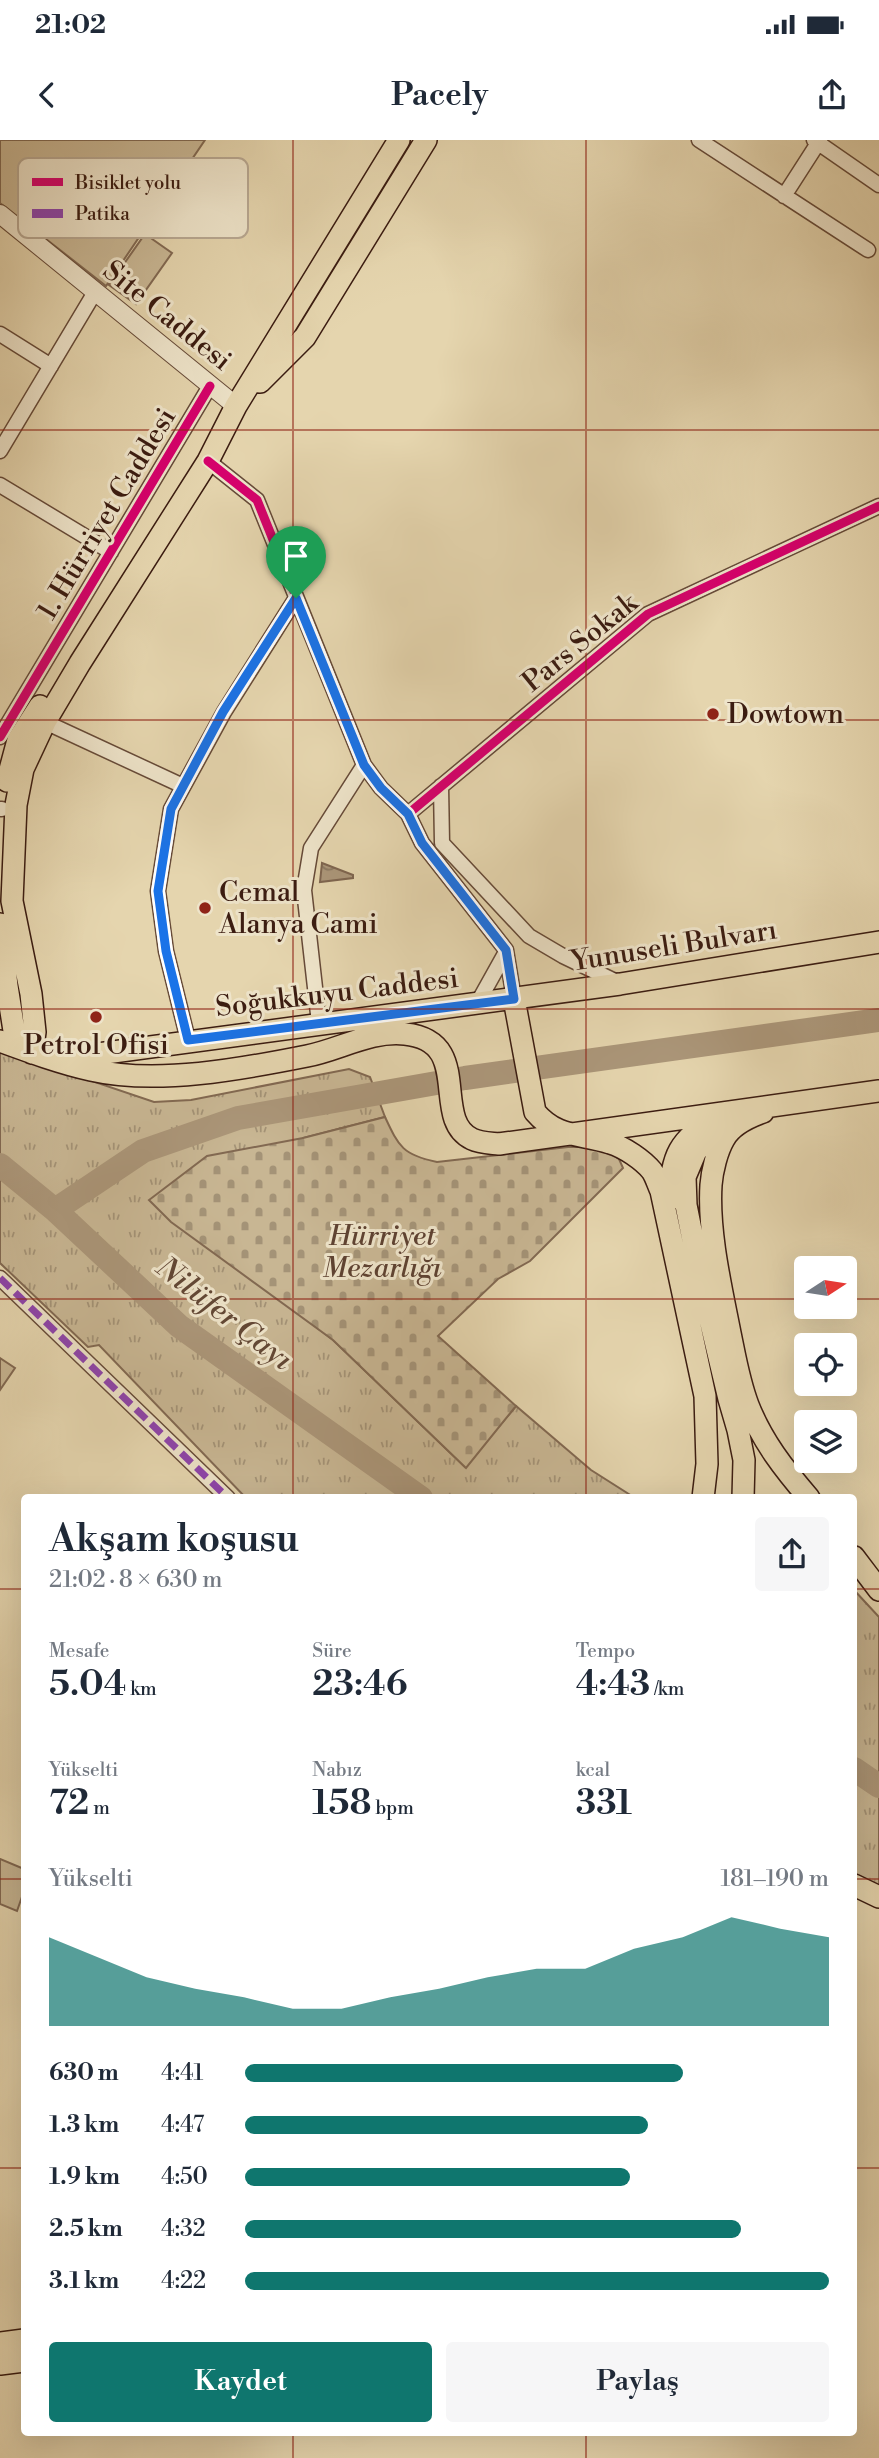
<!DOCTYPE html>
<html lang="tr">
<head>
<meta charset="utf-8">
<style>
	body { margin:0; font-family:"Libre Bodoni",serif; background:#f6f6f7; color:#1f2937; height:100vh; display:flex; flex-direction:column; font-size:26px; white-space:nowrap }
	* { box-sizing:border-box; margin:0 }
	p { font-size:23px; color:#747a83 }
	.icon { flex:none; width:38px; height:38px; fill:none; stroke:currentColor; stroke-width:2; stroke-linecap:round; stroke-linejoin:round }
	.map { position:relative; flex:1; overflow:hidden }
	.details { position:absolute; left:21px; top:1354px; width:836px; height:942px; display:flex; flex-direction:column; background:#fff; border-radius:7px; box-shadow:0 7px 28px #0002 }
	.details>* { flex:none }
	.needle { width:46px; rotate:78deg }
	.tools { position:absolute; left:794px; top:1116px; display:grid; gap:14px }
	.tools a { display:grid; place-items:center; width:63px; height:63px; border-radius:7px; background:#fff; box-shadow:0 7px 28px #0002; font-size:35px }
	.pin { position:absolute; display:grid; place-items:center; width:60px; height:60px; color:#fff; margin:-72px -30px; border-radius:50% 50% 50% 0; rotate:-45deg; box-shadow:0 0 7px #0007 }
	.pin .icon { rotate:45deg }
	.round { display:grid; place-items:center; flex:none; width:74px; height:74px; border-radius:7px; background:#f6f6f7 }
	.headline { display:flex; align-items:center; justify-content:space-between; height:119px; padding:0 28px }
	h1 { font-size:38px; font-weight:600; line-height:52px }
	.figures { display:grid; grid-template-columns:repeat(3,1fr); gap:10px; height:119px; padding:7px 28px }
	.figures div { display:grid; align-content:center }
	.figures b { font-size:35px; font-weight:600 }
	.figures small { font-size:19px; font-weight:400 }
	.figures p { font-size:19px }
	.chart { height:196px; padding:14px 28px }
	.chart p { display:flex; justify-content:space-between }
	.chart svg { width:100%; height:126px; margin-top:7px; fill:#0f766e; opacity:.7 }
	.action { display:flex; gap:14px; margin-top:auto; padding:14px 28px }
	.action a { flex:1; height:80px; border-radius:7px; background:#0f766e; color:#fff; font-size:28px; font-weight:600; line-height:80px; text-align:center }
	.action a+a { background:#f6f6f7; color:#1f2937 }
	ul { padding:0 28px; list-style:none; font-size:23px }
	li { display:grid; grid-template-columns:112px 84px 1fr; align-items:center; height:52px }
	li i { height:18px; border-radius:9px; background:#0f766e }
	.status { display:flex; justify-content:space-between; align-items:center; height:49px; padding:0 35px; background:#fff; direction:ltr }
	.status svg { height:19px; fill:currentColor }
	header { display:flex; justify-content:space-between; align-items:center; height:91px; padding:0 28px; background:#fff; font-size:32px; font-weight:600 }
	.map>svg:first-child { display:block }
</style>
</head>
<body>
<div class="status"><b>21:02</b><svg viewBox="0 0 49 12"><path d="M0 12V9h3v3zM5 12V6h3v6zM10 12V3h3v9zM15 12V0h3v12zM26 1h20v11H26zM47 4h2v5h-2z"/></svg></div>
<header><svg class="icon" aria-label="back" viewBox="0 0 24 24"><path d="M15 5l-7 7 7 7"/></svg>Pacely<svg class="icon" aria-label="share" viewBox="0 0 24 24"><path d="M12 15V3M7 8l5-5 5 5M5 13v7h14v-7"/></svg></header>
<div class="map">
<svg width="879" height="2318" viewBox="0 0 879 2318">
	<defs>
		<pattern id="grass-tufts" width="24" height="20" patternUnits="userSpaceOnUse" patternTransform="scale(1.75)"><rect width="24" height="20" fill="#c8b693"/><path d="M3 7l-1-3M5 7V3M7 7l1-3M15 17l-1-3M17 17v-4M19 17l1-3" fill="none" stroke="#a49377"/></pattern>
		<pattern id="cemetery-stones" width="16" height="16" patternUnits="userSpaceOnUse" patternTransform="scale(1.75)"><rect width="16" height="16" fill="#c8b693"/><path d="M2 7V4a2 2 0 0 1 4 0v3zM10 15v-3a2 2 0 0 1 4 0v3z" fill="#a49377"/></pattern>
		<pattern id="water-waves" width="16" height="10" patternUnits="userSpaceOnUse" patternTransform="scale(1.75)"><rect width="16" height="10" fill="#ab9679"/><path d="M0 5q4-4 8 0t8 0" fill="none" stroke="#8c7a62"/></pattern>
	</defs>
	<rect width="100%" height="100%" fill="#e5d5ae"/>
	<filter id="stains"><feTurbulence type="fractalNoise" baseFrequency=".00286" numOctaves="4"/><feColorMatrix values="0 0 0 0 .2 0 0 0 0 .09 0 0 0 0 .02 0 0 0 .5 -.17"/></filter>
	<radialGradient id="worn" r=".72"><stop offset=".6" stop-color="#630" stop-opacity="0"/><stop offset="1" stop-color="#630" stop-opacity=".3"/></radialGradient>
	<path fill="url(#grass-tufts)" stroke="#826952" stroke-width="2" d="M0,910L154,962L191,960L349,929L370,937L385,977L303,998L276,1156L333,1200L465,1327L516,1266L591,1330L635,1358H246L99,1205L88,1207L0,1123Z
		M854,1450L879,1477V1746L854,1735Z"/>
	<path fill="url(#cemetery-stones)" stroke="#826952" stroke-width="2" d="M385,977C399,1007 403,1015 437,1022L568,1007H592L607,1011L619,1019L623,1028L530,1121L498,1139L438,1196L516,1266L466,1328L333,1200L171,1082L149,1060L207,1016L303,998Z"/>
	<path fill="#c8b693" stroke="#826952" stroke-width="2" d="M0,0H205L106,146L0,63Z
		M145,94L172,113L136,164L109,145Z
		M0,1218L15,1228L0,1250Z
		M0,1719L24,1729V1751L17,1771L0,1764Z"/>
	<path fill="url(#water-waves)" stroke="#7e654f" stroke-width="2" d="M322,723L353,735V738L320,742Z"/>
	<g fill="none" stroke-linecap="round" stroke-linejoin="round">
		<path stroke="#ab9679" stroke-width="24" d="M0,1025L55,1070L179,1186L421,1358
			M55,1070L143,1011L238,978L465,938L879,880
			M854,1629L879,1646"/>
		<defs>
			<path id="minor" d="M699,0L868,110
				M814,0L879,45
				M784,56L820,0
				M0,194L51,226
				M0,311L95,152
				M208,321L257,360L364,625L381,648L408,674L422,703L506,810L514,859
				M0,345L111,412
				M45,582L183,646
				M0,597L210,246
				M441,646L442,703L529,796L563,816L619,843
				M0,669H2
				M408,674L648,474L879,366
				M477,864L506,812
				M319,883L304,750L311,708L364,625
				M188,900L166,811L158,751L171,669L224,572L296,458
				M0,1138L228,1358"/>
			<path id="tertiary" d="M0,74L236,266"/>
			<path id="primary" d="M260,242L305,197L426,0
				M7,641L18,600L40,566
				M0,784L7,846L15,897L14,906
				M514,859L535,972C558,999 581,993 610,1003C624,1007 643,1020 652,1031C656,1037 658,1045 661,1051L705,1256L707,1324L703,1358
				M0,901C30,912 60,923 91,930C157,945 242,929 307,916C339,910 371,890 405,894C475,901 430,979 472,999C480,1003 490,1003 499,1004L879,951
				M32,913L35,892L31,854L12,761L16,665L23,629L45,582L80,523L208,321L236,266L399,0
				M64,913L70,916L98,914L620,844L879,802
				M763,972C749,977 731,986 724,999C717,1011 712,1031 711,1045C708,1092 721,1147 730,1193C735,1217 739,1242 748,1265C762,1301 784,1329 809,1358
				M731,979L712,994L696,1011L685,1037L686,1065L703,1150L729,1259L738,1290L744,1320L743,1358
				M669,1060C673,1013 677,1002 718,976
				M854,1417L879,1450
				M854,1745L879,1757
				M0,2203L24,2200
				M0,2224L24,2221"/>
		</defs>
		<use href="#minor" stroke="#664a38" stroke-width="17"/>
		<use href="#tertiary" stroke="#664a38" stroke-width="20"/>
		<use href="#primary" stroke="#3b1c11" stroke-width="24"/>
		<use href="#minor" stroke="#eee4ca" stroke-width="14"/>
		<use href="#tertiary" stroke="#eee4ca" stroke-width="18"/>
		<use href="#primary" stroke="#e5d5ae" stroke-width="21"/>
		<path stroke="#8e44ad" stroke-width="7" stroke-dasharray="14 7" stroke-linecap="butt" d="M0,1138L228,1358"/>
		<defs>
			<path id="cycleway" d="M208,321L257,360L364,625L381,648L408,674L422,703L506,810L514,859
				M0,597L210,246
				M408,674L648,474L879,366
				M188,900L166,811L158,751L171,669L224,572L296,458"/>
		</defs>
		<use href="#cycleway" stroke="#eee4ca" stroke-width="13"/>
		<use href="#cycleway" stroke="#d6006c" stroke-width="9"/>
	</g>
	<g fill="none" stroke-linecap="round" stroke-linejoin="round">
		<defs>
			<path id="route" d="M296,458L364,625L381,648L408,674L422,703L506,810L514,859L188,900L166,811L158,751L171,669L223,572Z"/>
		</defs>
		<use href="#route" stroke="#fff" stroke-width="14"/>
		<use href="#route" stroke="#1a73e8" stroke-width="9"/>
	</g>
	<path fill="none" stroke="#8f2418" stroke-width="2" stroke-opacity="0.55" d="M293,0V1358M586,0V1358M0,290H879M0,580H879M0,869H879M0,1159H807M845,1159H879M0,1449H24M854,1449H879M0,1739H24M854,1739H879M0,2028H24M854,2028H879M293,2292V2318M586,2292V2318"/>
	<g fill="#8f2418" stroke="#eee4ca" stroke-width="2.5">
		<circle cx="713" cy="574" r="7"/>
		<circle cx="205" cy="768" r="7"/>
		<circle cx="96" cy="877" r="7"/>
	</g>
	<g text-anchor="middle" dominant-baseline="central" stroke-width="6" stroke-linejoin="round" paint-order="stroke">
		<g font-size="28" fill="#3b1c11" stroke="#eee4ca">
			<text transform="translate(167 176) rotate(39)">Site Caddesi</text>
			<text transform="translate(107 374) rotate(-59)">1. Hürriyet Caddesi</text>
			<text transform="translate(580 503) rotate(-39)">Pars Sokak</text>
			<text transform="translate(674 806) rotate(-9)">Yunuseli Bulvarı</text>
			<text transform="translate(337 853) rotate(-7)">Soğukkuyu Caddesi</text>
		</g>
		<g font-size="28" fill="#3b1c11" stroke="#eee4ca" text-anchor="start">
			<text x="727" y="574">Dowtown</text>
			<text x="219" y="752">Cemal<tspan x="219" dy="32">Alanya Cami</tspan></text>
			<text x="96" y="905" text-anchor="middle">Petrol Ofisi</text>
		</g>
		<g font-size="28" font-style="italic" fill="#5e4232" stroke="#eee4ca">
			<text x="382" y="1096">Hürriyet<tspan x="382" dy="32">Mezarlığı</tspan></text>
		</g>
		<g font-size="30" font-style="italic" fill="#624735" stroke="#eee4ca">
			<text transform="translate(224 1174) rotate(38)">Nilüfer Çayı</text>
		</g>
	</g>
	<rect x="18" y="18" width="230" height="80" rx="10" fill="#eee4ca" stroke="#b8a892" stroke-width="2"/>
	<rect x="32" y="38" width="31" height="8" fill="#d6006c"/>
	<rect x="32" y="69" width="31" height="9" fill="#8e44ad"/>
	<g font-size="19" fill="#3b1c11">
		<text x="75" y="49">Bisiklet yolu</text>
		<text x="75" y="80">Patika</text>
	</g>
	<rect width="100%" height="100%" filter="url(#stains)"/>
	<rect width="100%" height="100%" fill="url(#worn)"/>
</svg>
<div class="tools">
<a><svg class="needle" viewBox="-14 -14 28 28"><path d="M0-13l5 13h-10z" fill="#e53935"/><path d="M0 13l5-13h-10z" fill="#747a83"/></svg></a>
<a><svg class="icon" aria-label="locate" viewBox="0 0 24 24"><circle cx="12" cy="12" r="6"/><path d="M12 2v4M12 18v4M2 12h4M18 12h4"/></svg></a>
<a><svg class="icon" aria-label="layers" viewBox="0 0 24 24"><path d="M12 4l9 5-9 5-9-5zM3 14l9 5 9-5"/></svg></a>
</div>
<div class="pin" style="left:296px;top:458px;background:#1e9e55"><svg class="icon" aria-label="arrive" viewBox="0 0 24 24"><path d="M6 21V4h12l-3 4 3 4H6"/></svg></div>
<section class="details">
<div class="headline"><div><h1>Akşam koşusu</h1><p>21:02 · 8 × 630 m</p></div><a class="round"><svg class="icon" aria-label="share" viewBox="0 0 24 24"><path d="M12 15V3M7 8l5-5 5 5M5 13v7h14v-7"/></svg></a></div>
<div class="figures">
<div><p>Mesafe</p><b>5.04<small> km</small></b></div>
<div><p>Süre</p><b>23:46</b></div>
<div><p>Tempo</p><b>4:43<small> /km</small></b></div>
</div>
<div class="figures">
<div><p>Yükselti</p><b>72<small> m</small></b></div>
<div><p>Nabız</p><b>158<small> bpm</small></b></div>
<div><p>kcal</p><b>331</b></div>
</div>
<div class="chart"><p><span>Yükselti</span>181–190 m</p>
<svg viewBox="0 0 160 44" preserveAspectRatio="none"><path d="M0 44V13L10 20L20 27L30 31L40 34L50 38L60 38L70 34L80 31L90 27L100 24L110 24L120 17L130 13L140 6L150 10L160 13V44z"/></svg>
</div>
<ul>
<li><b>630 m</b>4:41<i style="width:75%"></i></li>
<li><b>1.3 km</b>4:47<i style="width:69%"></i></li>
<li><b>1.9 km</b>4:50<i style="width:66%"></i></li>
<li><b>2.5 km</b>4:32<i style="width:85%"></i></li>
<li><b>3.1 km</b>4:22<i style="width:100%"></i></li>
</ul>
<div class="action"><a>Kaydet</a><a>Paylaş</a></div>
</section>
</div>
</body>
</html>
